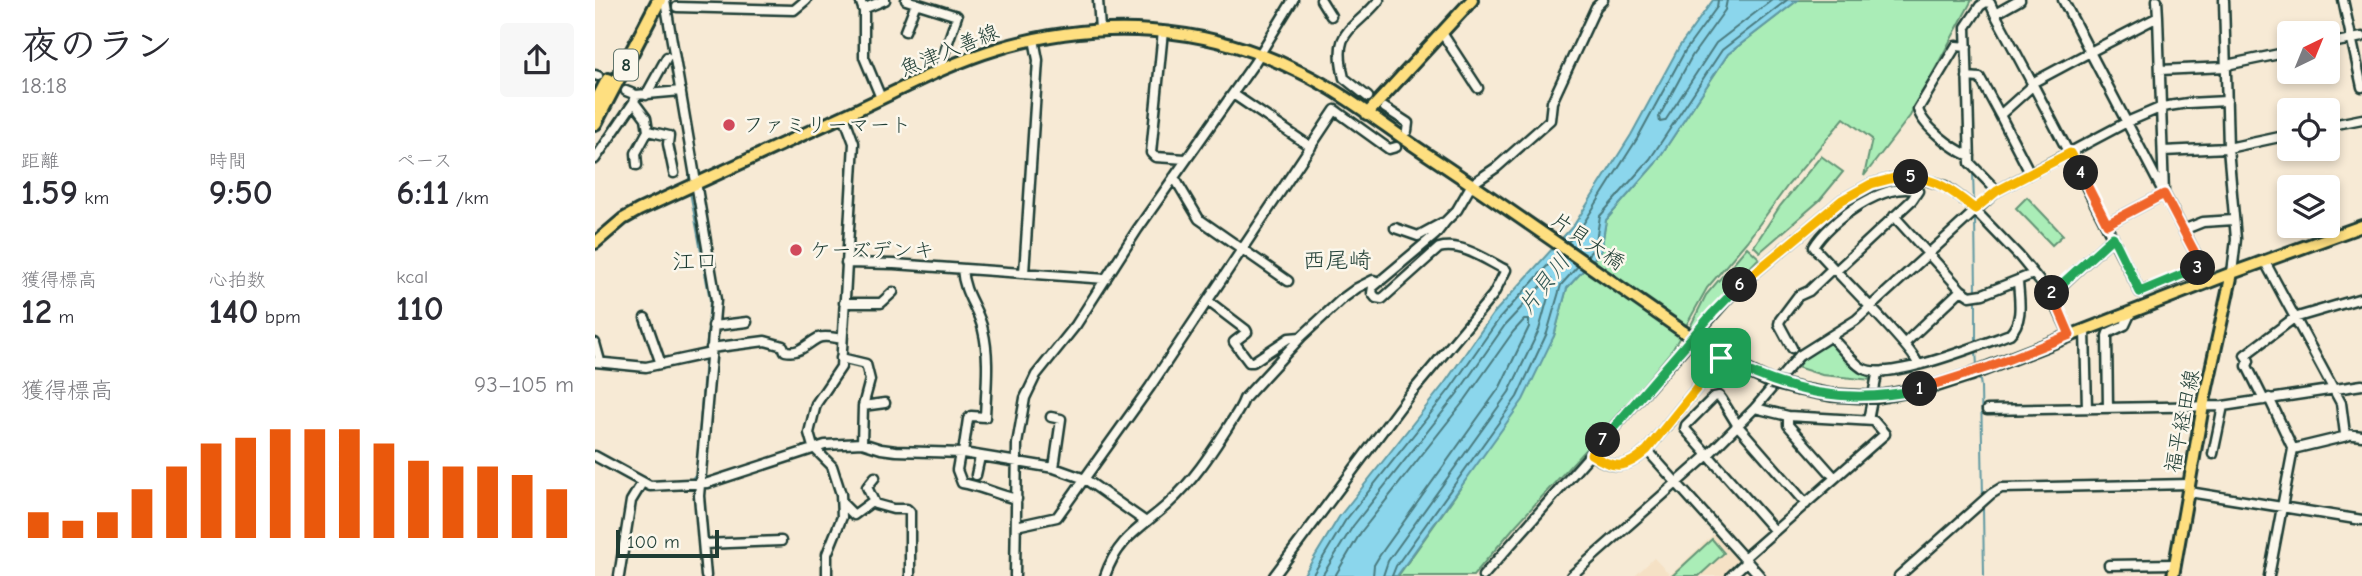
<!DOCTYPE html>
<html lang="ja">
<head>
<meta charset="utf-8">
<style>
	body { margin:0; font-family:"Comic Neue","Klee One",sans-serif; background:#f7f7f7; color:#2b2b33; height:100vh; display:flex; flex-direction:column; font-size:26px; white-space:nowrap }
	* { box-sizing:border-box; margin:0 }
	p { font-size:23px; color:#7c7c81 }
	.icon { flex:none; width:38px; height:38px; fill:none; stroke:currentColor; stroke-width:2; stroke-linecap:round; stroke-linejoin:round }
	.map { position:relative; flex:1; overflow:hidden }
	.panel { display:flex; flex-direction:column; background:#fff; width:595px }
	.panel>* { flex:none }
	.needle { width:46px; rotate:43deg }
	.controls { position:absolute; left:1682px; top:21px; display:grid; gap:14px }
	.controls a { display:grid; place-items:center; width:63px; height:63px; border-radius:7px; background:#fff; box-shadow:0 4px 10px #0003; font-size:35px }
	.scale { position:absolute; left:21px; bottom:18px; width:103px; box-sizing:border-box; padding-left:7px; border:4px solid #1f3d34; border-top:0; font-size:19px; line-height:24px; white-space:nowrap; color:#1f3d34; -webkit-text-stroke:5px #fbf7ec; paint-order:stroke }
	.pin { position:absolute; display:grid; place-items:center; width:60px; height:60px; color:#fff; margin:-30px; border-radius:14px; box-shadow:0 4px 10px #0006 }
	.km { position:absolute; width:35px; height:35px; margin:-18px; border-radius:50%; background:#222; color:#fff; font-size:19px; line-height:35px; text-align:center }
	.round { display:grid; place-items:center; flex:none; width:74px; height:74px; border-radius:7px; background:#f7f7f7 }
	.summary { display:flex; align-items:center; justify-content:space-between; height:119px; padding:0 21px }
	h1 { font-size:38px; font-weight:700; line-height:52px }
	.stats { display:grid; grid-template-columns:repeat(3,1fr); gap:10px; height:119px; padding:7px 21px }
	.stats div { display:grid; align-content:center }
	.stats b { font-size:35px; font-weight:700 }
	.stats small { font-size:19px; font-weight:400 }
	.stats p { font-size:19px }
	.chart { height:196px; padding:14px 21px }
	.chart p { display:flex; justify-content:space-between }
	.chart svg { width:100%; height:126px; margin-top:7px; stroke:#ea580c; stroke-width:6 }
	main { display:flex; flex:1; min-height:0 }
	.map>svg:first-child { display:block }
</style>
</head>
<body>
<main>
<section class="panel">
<div class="summary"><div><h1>夜のラン</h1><p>18:18</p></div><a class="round"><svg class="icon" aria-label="share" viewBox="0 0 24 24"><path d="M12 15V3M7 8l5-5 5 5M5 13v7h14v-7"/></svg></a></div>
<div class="stats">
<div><p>距離</p><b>1.59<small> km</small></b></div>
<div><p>時間</p><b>9:50</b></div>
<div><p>ペース</p><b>6:11<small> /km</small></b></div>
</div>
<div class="stats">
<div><p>獲得標高</p><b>12<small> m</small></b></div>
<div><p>心拍数</p><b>140<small> bpm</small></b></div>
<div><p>kcal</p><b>110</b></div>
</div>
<div class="chart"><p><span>獲得標高</span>93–105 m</p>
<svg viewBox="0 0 160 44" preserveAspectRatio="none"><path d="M5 44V35M15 44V38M25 44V35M35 44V27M45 44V19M55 44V11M65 44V9M75 44V6M85 44V6M95 44V6M105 44V11M115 44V17M125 44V19M135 44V19M145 44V22M155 44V27"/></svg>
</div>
</section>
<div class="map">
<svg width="1767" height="576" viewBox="0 0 1767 576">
	<rect width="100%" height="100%" fill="#f7ead5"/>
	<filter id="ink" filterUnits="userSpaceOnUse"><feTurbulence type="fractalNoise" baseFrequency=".0143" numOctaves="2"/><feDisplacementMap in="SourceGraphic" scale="14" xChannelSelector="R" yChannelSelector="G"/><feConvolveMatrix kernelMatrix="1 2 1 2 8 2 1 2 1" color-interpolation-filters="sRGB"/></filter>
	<g filter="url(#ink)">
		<path fill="#f5e1c5" d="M1121,532L1148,562L1132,576H1040L1059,558L1075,575Z"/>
		<path fill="#aaedb7" stroke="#649576" stroke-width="2" d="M1203,0H1377L1315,116L1269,176L1277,139L1249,118L1193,185L1152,241L1112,288L1078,349L1034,402L921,525L878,576H803L864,490L959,336L972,288L1006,251L1011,220L1060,164L1133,54Z
			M1226,156L1248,172L1225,200L1165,252L1159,246L1185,206Z
			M1432,197L1468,235L1457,245L1421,208Z
			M1152,247L1164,258L1097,329L1095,327L1111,295Z
			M1236,337L1277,380L1227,375L1195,365Z
			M1117,539L1129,553L1104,576H1077Z"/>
		<path fill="#8bd6ec" stroke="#6099a2" stroke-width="2" d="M1118,0H1203L1133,54L1060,164L1011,220L1006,251L972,288L959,336L928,400L802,576H708L744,517L849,384L898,314L979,225L1036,135L1084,47Z"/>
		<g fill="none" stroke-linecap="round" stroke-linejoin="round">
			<path stroke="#4a7a7e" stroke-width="2" d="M1132,0L1130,10L1097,56L1064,117L1065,122L1070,121L1121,43L1177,0
				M973,242L985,229L1042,139L1090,51L1122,7L1123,0
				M992,256L1000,247L1005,216L1055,159L1127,50L1192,0
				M717,576L750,521L855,389L904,319L964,253
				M727,576L758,526L862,394L910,325L952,280L956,279L957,283L944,330L914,392L793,561L788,576
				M740,576L766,532L870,400L918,332L929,320H934V327L905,387L785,555L779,565L778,576
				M797,576L801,566L922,397L952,333L966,285L983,266"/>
			<path stroke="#6099a2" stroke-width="2" d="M67,5L81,90
				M1377,12L1383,0
				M1376,47V25
				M82,95L94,166V183
				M1378,172L1379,205
				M95,192L115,300L111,352
				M1380,217L1381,292
				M1381,345V298
				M1381,350L1382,366
				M1384,374L1386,387L1388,498
				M55,483L96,480L101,474L110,358
				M1388,507L1389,576
				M29,576L39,504L51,487"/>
			<path stroke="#ccc7b5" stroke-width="8" stroke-dasharray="8 4" stroke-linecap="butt" d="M740,110L757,85"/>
			<defs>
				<path id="minor" d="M70,0L121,300L104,496L111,576
					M265,0L269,11V57L286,98
					M311,0L362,16L343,71
					M503,0L505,29
					M726,0L736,16
					M1468,0L1495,52L1563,17L1562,0
					M1629,0L1633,148L1641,239L1637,273
					M1748,0L1767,87
					M82,7L199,10L211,0
					M268,9L290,0
					M1400,14L1425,0
					M310,31L321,3
					M568,31L556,153L560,157L591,159
					M847,33L883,88
					M1732,44L1767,37
					M1372,47L1361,46L1323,109C1327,126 1358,149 1375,156
					M1565,70L1631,67L1636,64L1694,52
					M0,75L3,76
					M1372,77L1385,78L1405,115
					M31,91L41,95L86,91
					M638,94L716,147
					M51,95L72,57
					M773,97L749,78C737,28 757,33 784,0
					M39,102L51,118L53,131L74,136L73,144L79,173
					M790,108L813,123L812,131
					M1732,126L1767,119
					M1568,151L1633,148L1694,135
					M0,159L39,102L41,95
					M42,165L41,153L53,131
					M579,177L604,219L693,281
					M1402,191L1375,163L1371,27L1385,6L1391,2L1395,3L1400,14C1450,106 1498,199 1545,292L1581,279L1607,266L1495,52L1437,83L1435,88L1405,115L1435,173
					M1299,216L1366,290L1375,296L1388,294L1438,274
					M1512,224L1569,194L1563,17
					M800,228L823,236L847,223
					M1588,230L1608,222L1639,220
					M1670,262L1746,403L1750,434L1767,436
					M251,263L299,264L511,279
					M367,269C369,296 383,307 388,330C395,358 391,388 390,417L376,416L373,419L368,453
					M1241,271L1317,200L1323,191C1291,179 1234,221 1219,247C1235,267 1322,351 1323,365
					M429,273L443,60L439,39
					M1456,295L1518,237
					M613,301L651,330L652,332L639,342L654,362H658L694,338L706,337L747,299L762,288L778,280L784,282L840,235L850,222L862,210L877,184L902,167L955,120L957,102L1001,7L1008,0
					M249,303H286L298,292
					M50,318L66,364
					M118,326L152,322
					M1490,330L1492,408
					M1236,337C1245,346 1256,361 1267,368C1292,383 1387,344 1415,334C1429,320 1424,299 1423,281
					M0,343L5,361
					M1310,343L1366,290
					M116,348L170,341L188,346L190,351C205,354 210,345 223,338C230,335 240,338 247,339
					M1197,348L1184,324L1185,320L1203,296L1214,291L1238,268
					M246,358L271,364L275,380L268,406L290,403
					M0,362L51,367L116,353
					M1674,398L1698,449L1674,576
					M1669,400L1652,366L1654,361L1650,355L1699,318L1767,298
					M1513,408L1512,336L1513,333L1530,325L1536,312
					M1392,410L1628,406L1767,385
					M1193,416V425L1240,478
					M456,417L466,419L459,468
					M1273,420L1282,375L1289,371
					M267,443L268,406
					M1698,449L1752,436
					M1052,450L1165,576
					M365,453L362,470L367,483C386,486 402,495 422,499
					M995,454C1019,470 1031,469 1052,450L1126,358
					M1618,454L1628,406
					M0,456L55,486L113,483L230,445L267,443L286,449L301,451L368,453L459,468L490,479L551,522
					M381,475L385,457
					M280,477L272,487L280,504L298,509H312L315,512V576
					M1594,492L1767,520
					M247,503L259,515L278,501
					M421,526L462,517L555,387L740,110L794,149L801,147
					M1180,531L1090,429L1091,425L1119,397L1124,396L1127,400L1143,426L1211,504
					M109,544L186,541
					M1149,558L1290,434L1279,421L1193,416L1160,408
					M1514,565L1580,564
					M24,576L36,501L47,483
					M232,576V554L247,517L246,494L237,466L218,447L214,433L221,404L246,367L259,143L249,116
					M420,576L422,444L430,398L441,375L481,325L542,230L660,62L698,0
					M510,576C523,538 545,529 573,504C598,481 615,455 633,427C639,417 645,410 649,399L706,337
					M679,576L812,398L898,295L911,270C891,260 867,242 844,248L787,299L781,298L777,293L778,287L784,282
					M888,576L1144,286L1247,200L1276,184L1303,177L1325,178L1350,186L1373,203L1424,256L1456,295L1475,335
					M976,576L1113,455L1160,408L1204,356L1261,320L1402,191L1532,122L1567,107L1593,103L1632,101
					M1136,576L1152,561
					M1304,576L1396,494L1406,488L1595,484"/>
				<path id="major" d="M772,114L877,0
					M0,243L28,219L44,210C115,177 186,145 257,112C305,90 352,64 402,49C503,18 611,24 705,72C751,94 790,127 833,155C919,212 1004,273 1089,332
					M1107,345L1126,358L1176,382
					M1204,389L1236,395L1273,397
					M1283,397L1340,386L1374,375L1637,273L1767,226
					M1578,576L1608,406L1637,273"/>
				<path id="highway" d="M0,105L13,80
					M0,123L64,0"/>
			</defs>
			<use href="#minor" stroke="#1f3d34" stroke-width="13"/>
			<use href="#major" stroke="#1f3d34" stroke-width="16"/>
			<use href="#highway" stroke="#1f3d34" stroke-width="18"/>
			<use href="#minor" stroke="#fbf7ec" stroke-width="8"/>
			<use href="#major" stroke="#fedf80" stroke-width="10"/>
			<use href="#highway" stroke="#fedf80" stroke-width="12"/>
			<defs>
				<path id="major-bridge" d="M1089,332L1107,345
					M1176,382L1204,389
					M1273,397H1283"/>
			</defs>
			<use href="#major-bridge" stroke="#1f3d34" stroke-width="16" stroke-linecap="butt"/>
			<use href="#major-bridge" stroke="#fedf80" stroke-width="10"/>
		</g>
	</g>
	<g fill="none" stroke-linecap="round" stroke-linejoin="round" filter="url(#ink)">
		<defs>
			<path id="split-1" d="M1126,358C1191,392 1253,406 1325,389"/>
			<path id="split-2" d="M1325,389L1394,367L1475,335L1457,293"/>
			<path id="split-3" d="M1457,293L1518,237L1545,292L1603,268"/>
			<path id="split-4" d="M1486,173L1512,224L1569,194L1607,266L1603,268"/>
			<path id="split-5" d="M1316,177C1342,178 1361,194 1380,209L1402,191L1475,153L1486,173"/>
			<path id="split-6" d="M1145,285L1247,200L1276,184L1303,177H1316"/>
			<path id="split-7" d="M1008,440L1118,313L1145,285"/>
			<path id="split-8" d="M1008,440L996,454C1019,470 1031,469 1052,450L1126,358"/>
		</defs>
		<use href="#split-1" stroke="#fff" stroke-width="14"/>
		<use href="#split-2" stroke="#fff" stroke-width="14"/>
		<use href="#split-3" stroke="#fff" stroke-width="14"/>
		<use href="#split-4" stroke="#fff" stroke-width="14"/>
		<use href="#split-5" stroke="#fff" stroke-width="14"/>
		<use href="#split-6" stroke="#fff" stroke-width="14"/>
		<use href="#split-7" stroke="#fff" stroke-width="14"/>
		<use href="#split-8" stroke="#fff" stroke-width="14"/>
		<use href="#split-1" stroke="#22a559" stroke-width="9"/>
		<use href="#split-2" stroke="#f0652b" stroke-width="9"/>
		<use href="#split-3" stroke="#22a559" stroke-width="9"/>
		<use href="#split-4" stroke="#f0652b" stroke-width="9"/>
		<use href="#split-5" stroke="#f5b400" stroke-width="9"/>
		<use href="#split-6" stroke="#f5b400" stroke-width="9"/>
		<use href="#split-7" stroke="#22a559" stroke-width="9"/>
		<use href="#split-8" stroke="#f5b400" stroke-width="9"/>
	</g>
	<g fill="#d1495b" stroke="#fbf7ec" stroke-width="2.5">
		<circle cx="134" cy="125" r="7"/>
		<circle cx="201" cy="250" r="7"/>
	</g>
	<g text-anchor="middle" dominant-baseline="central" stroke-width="5" stroke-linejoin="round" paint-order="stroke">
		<rect fill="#fbf7ec" stroke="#61756b" stroke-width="2" x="19" y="49.5" width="24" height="31" rx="5"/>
		<g font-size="19" font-weight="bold" fill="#1f3d34">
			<text x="31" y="65">8</text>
		</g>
		<g font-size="21" fill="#1f3d34" stroke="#fbf7ec">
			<text transform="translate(354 50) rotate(-22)">魚津入善線</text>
			<text transform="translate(993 241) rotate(35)">片貝大橋</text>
			<text transform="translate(1587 421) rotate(-79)">福平経田線</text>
		</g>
		<g font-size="21" fill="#1f3d34" stroke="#fbf7ec" text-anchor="start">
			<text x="148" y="125">ファミリーマート</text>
			<text x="215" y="250">ケーズデンキ</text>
		</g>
		<g font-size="23" fill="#1f3d34" stroke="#fbf7ec">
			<text x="742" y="260">西尾崎</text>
			<text x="100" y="261">江口</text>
		</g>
		<g font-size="23" font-style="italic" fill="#355c59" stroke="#fbf7ec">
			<text transform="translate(949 284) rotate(-52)">片貝川</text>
		</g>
	</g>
</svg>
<div class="controls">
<a><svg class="needle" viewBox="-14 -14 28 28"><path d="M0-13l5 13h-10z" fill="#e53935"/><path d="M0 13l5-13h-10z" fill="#7c7c81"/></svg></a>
<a><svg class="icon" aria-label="locate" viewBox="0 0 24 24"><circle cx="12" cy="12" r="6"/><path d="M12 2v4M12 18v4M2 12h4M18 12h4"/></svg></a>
<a><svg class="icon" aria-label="layers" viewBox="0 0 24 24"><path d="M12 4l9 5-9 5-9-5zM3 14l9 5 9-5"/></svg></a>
</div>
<div class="scale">100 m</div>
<div class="pin" style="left:1126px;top:358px;background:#1e9e55"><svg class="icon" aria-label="arrive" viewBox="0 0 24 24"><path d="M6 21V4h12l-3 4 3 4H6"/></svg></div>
<b class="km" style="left:1325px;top:389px">1</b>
<b class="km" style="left:1457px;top:293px">2</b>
<b class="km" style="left:1603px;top:268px">3</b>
<b class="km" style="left:1486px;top:173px">4</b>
<b class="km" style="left:1316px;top:177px">5</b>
<b class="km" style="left:1145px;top:285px">6</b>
<b class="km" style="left:1008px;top:440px">7</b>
</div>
</main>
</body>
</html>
